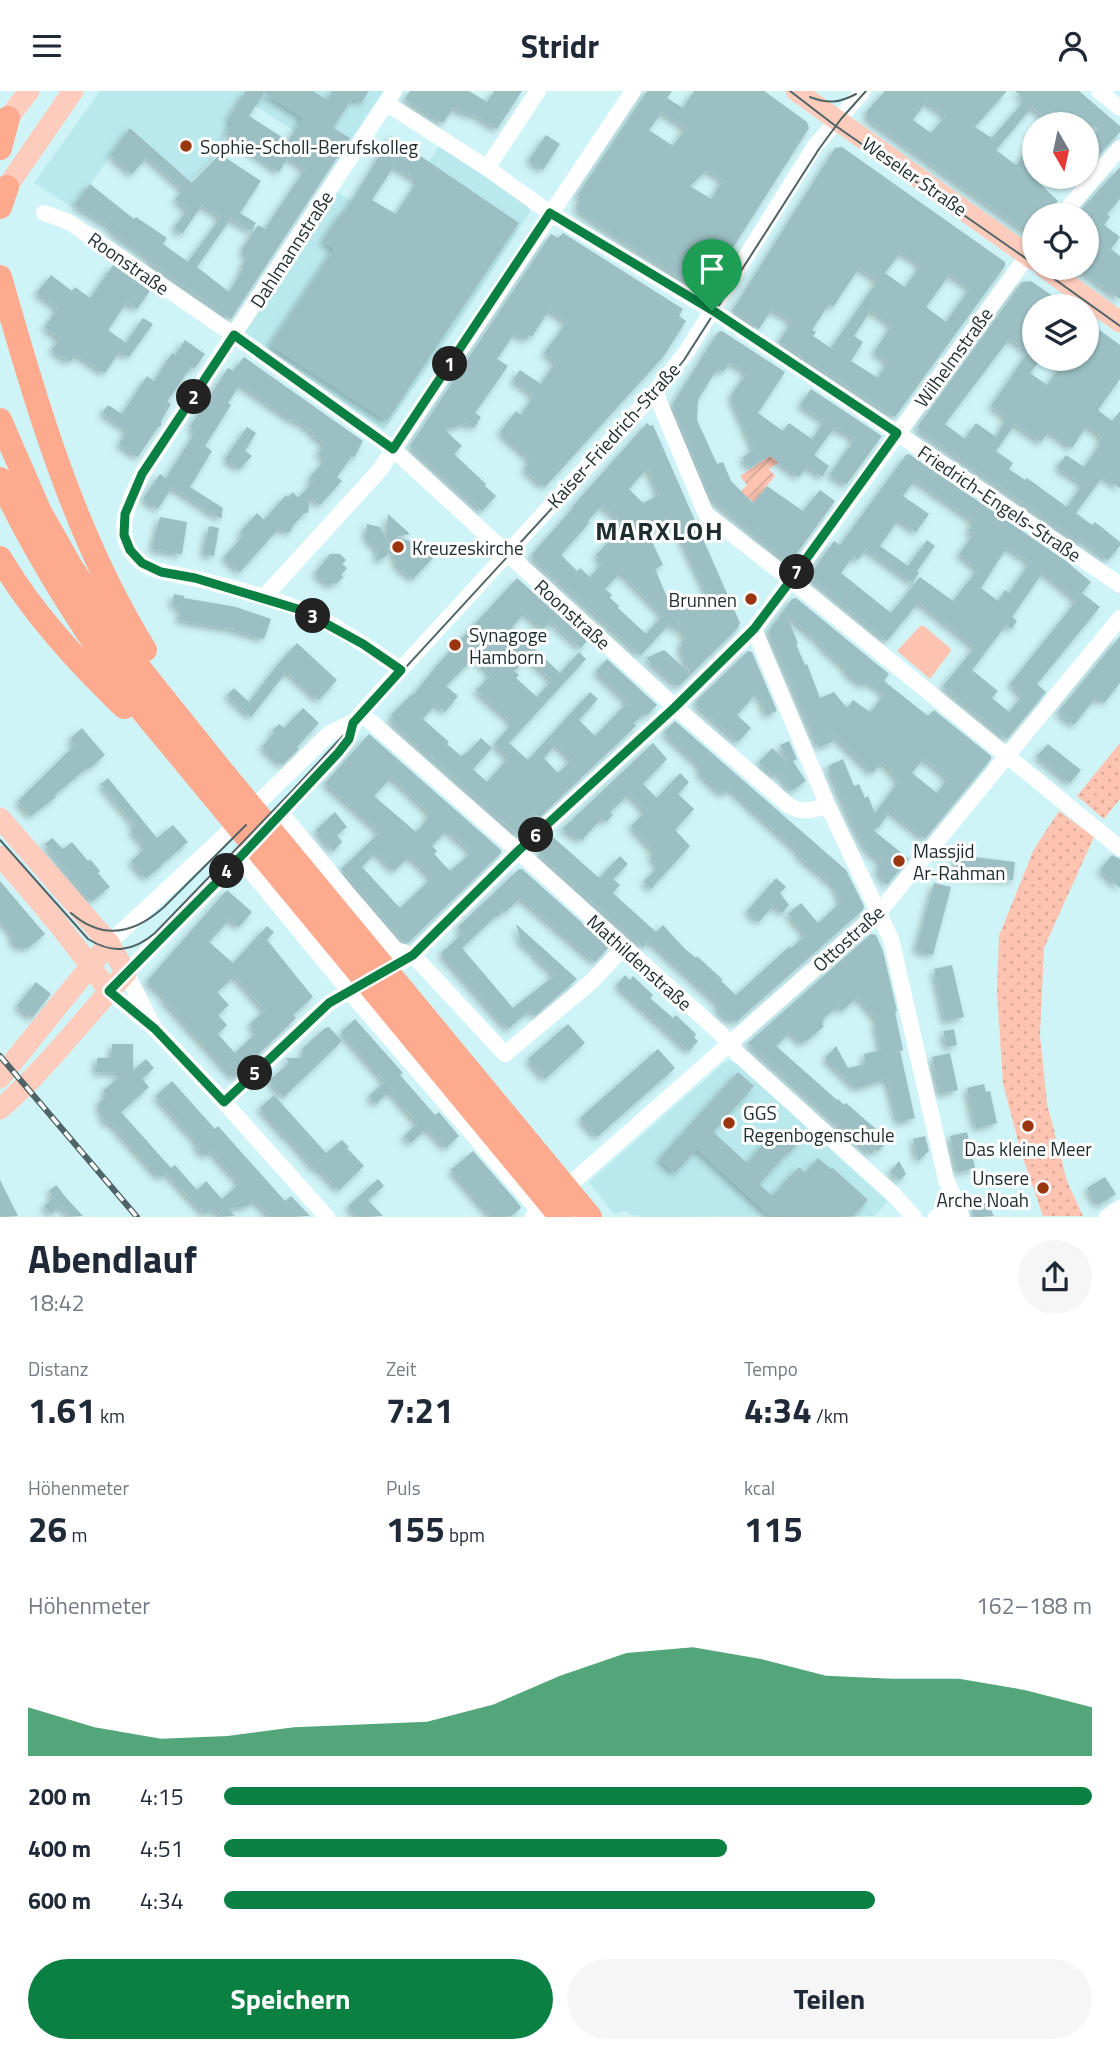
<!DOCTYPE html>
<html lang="de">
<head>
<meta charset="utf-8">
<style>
	body { margin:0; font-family:"Titillium Web",sans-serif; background:#f6f6f7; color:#1f2937; height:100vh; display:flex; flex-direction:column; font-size:26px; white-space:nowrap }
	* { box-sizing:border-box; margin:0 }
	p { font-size:23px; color:#747a83 }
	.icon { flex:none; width:38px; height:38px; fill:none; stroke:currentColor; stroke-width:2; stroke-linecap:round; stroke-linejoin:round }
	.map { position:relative; height:1126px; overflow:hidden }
	.drawer { display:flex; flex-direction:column; background:#fff; flex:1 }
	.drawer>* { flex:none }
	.needle { width:46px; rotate:171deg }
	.tools { position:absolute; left:1022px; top:21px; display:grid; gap:14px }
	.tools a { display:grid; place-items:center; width:77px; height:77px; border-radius:50%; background:#fff; box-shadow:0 2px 5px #0004; font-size:35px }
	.pin { position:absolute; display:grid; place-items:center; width:60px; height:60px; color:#fff; margin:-72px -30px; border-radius:50% 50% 50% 0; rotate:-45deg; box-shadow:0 0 7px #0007 }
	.pin .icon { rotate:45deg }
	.km { position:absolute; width:35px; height:35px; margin:-18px; border-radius:50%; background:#222; color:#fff; font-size:19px; line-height:35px; text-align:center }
	.round { display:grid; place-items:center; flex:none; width:74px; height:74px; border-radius:37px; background:#f6f6f7 }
	.head { display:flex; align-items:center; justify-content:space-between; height:119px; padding:0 28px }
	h1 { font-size:38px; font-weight:700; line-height:52px }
	.metrics { display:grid; grid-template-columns:repeat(3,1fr); gap:10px; height:119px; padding:7px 28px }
	.metrics div { display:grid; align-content:center }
	.metrics b { font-size:35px; font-weight:700 }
	.metrics small { font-size:19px; font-weight:400 }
	.metrics p { font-size:19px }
	.chart { height:196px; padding:14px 28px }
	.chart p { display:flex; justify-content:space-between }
	.chart svg { width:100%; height:126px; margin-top:7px; fill:#0b8043; opacity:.7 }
	.cta { display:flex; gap:14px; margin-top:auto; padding:14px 28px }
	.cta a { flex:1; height:80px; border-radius:42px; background:#0b8043; color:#fff; font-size:28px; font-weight:700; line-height:80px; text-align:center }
	.cta a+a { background:#f6f6f7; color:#1f2937 }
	ul { padding:0 28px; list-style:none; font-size:23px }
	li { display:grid; grid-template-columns:112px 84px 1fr; align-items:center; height:52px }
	li i { height:18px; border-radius:9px; background:#0b8043 }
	header { display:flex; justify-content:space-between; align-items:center; height:91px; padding:0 28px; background:#fff; font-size:32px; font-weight:700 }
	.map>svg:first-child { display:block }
</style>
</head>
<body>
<header><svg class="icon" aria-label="menu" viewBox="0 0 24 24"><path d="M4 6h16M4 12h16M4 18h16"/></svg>Stridr<svg class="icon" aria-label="person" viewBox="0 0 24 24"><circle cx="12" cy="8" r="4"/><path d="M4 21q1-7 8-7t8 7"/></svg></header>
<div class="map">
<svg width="1120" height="1126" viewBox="0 0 1120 1126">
	<defs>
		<pattern id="park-dots" width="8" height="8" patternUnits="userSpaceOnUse" patternTransform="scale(1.75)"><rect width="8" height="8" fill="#fec3b1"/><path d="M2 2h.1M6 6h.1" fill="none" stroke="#d9a899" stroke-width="1.8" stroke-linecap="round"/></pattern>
		<pattern id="garden-furrows" width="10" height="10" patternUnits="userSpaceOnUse" patternTransform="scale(1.75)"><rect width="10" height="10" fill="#fec3b1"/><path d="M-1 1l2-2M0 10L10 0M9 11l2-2" fill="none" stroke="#d9a899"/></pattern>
		<filter id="shadow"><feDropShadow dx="-3.5" dy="3.5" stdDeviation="3.5" flood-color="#0004"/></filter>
	</defs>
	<rect width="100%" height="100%" fill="#cff4f7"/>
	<path fill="#bae9ed" d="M100,0H383L338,68L248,10L226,43L219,62L190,90L131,37L73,117L34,92Z
		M439,55L522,110L528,115L530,121L452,242L384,339L245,241L338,101L388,135Z
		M730,970L737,973L888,1111L874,1125L639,1126L637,1123L635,1125L625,1120L614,1123L589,1091L725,971Z"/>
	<path fill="#fec3b1" d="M920,535H924L950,557L951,560L930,588L897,560Z"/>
	<path fill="url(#park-dots)" d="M1120,652V708L1104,728L1077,705Z
		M1059,720L1094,746L1044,857L1040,944L1047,1012L1067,1090L1083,1125H1043L1021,1061L1003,993L997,902L999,845L1034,758Z"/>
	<path fill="url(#garden-furrows)" d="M770,365L779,371L769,378L775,385L754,411L740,401L747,394L740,385Z"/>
	<path fill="#9bbfc2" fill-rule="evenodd" filter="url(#shadow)" d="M246,0H313L327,9L332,0H369L361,12L353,6L333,37L350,47L231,228L150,171L151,169L114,142L109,135L75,114L90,93L134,128L136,126L167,147L163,153L188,171L221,126L202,114L182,143L174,137L188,118L175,108L184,99L147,66L132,83L111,64L130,37L192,92L220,63L261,90L240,122L256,132L251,140L231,127L197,176L229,201L243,178L242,175L248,165L241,160L258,134L265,138L305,78L288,66L279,81L226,43L233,32L228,28ZM264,2L303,27L288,50L249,25Z
		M410,0H469L487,11L494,0H522L497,38L474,23L472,25L466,21L464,23L454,16L443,32L405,8Z
		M647,0H672L667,7L683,17L694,0H764L807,31L809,37L706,199L701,200L590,128L576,117L582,108L577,105ZM662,21L686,37L673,55L649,39ZM707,79L723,89L711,108L690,95Z
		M885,0H1007L975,36L992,47L1025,9L1015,0H1079L1120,35V41L1100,63L1087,51L1103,33H1052L1032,16L996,59L1016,74L1034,50V71L1030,76L1034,79V87L1058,110L1045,124H1034V136L1031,140L1026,141L867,27V20ZM926,11L946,25L931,42L913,29Z
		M546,44L560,53L543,79L529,69Z
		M391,45L519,132L387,330L270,254L334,158L323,150L343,120L345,121ZM394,75L418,90L396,123L372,109Z
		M842,56L1005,171V175L895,326L779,251L792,230L772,218L759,238L732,220L835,57ZM901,161L921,174L905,196L885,182ZM859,177L878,189L831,257L813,245L816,241L812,239L829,213L833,216ZM950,183L970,197L946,231L926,216ZM871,219L892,234L874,261L888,270L878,287L851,270L863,251L854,245Z
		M1120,76V108L1107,123L1110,126L1104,134L1120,146L1111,158L1120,165V208L1077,177H1087V135L1096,124H1076Z
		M563,142L683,218L679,225L686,230L663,266L545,396L524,378L531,369L500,341L516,320L521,324L534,304L513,289L520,279L541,293L556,270L544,262L567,231L549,219L532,246L529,244L526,249L515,242L497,268L508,275L475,322L481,326L474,337L466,332L445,339L462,355L454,363L486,393L485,395L496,405L482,420L410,355L551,143L558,147Z
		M113,174L150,200L137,218L127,211L108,239L126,252L143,227L153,233L129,266L120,260L105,282L76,263L70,271L52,259L60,248L45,236L58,217L37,202L51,184L72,200L75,196L90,207Z
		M1031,190L1067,215H1034V268H1041L1030,282L1047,294L1066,268H1087V230L1120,254V288L1098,319L1112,330L1120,320V397L1103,385L1076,422L1092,434L1095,431L1120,451V455L1108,469L1082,449L1080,451L1042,425L919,339L918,335L1022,191ZM1010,247L1028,261L991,315L1007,326L996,346L976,332L965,348L945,333ZM1015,333L1041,351L1049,340L1072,357L1087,334L1102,346L1099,351L1100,354L1084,376L1066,364L1057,376L1083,393L1067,416L1027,387L1025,389L1009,378L1013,372L996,360Z
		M722,240L785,281L758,322L783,340L789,332L812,348L825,330L800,314L811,298L882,345L846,394L830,383L855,348L835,336L814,364L829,375L822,386L807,375L799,386L770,365L750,377L742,367L754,358L731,305L747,281L730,271L723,281L718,278L715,281L698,309L697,329L717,373L723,371L731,390L753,412L767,395L803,420L820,399L835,410L792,469L787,470L710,406L672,314L718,241Z
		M185,249L205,263L194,278L191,276L167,311L171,313L161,330V335L158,336L138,366L119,353L128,339L102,322L108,314L122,323L147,285L154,290L172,262L175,264Z
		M244,266L363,350L354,367L352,365L337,386L342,390L320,414L310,405L308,422H304L292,436L291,441H285L280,436L240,481L224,466L244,444L240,441L257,422L264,429L286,404L288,406L293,401L297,406L300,405L313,391L309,387L326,368L318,363L325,353L312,343L313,341L294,328L293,330L240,293L228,312L231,314L205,355L212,360L190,396L223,417L221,428L172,396L158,418L143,408L160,383L166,387L196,340L190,336L228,277L233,280Z
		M647,332L650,335L653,334L740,532L738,537L680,594H676L646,567L664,559L690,582L680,555L682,554L681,551L686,548L676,525L680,542L670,532L641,564L533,467V462L573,417L572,416ZM648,376L659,404L643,412L629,398ZM602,414L624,434L596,464L603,471L590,486L580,477L577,480L561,464L589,432L588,430ZM670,423L708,504L672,518L655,478L663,474L650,446ZM621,481L663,524L646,543L618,517L619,515L610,507L612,504L605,498Z
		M247,336L256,342L245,360L252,365L240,378L225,368Z
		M909,363L1066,470L1091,491L1082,502L1100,516L1037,593L1046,601L1007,648L943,595L975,556L919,511L887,550L810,486L811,482L834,450L840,454L906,364ZM915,389L974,430L968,440L974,443L959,463L978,478L953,510L920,486L891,522L841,482L853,465L858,469L866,458L912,491L919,482L917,480L935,455L927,449L908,475L880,455L899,428L916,441L929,423L903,405ZM1007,456L1030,471L1009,502L1005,499L998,510L981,497ZM1043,481L1077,509L1010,593L1023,604L1009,621L992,607L998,600L972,579L1006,534L1012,538L1017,530L1012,526Z
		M388,423L410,443L396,446L420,453L434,466L413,488L401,478H399L388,448L386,449L389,454L387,465L376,470L378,458L366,447L367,433L380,436L386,448Z
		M160,426L187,431L182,463L152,458Z
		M209,435L219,437L214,465L203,463Z
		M330,463H340L346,469L342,473L347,477L341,484L343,486L336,493L333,491L330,495L315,482Z
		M517,487L587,550L581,557L551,530L543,538L525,522L512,536L560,582L579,561L586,568L509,652L528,669L590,601L598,608L579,629L595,645L628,611L596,580L607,568L657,614L646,625L644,623L634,632L636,635L540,726L533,722L530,726L535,730L520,744H518L391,630L394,627L391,624L412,603L413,604L439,572ZM475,566L491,584L476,599L513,632L494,653L509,666L487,691L473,678L492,657L481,647L469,660L461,665L447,653L449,651L423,628L436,613L445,621L458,605L446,595ZM528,566L552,589L537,606L516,587L519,584L514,580ZM556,653L572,669L558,682L544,667Z
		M174,503L184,505V507L236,516L271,528L264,548L229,537V538L179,529L181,516L172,514Z
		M796,507L889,583L884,590L928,625L934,619L991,665V668L925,748L890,720L879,736L873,739L909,768L887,794L877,778L882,771L868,760L852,731L828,675L843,668L854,695L859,693L865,707L868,705L875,722L899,690L883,671L872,682L831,641L834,650L819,656L769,541L770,538L792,508ZM786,523L823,554L822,556L845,576L844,578L854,588L864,595L867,590L885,603L870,621L853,609L847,617L834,601L820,607L807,573L805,574L796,553L798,552ZM924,667L948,687L937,702L912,682Z
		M1120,545V592L1104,612L1096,606L1074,634L1058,621Z
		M297,552L337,589L319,609L287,580L251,626L227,604L234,597L249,611L278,573Z
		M748,560L752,561L777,620L767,624L758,601L737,624L751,637L738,651L697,614V609Z
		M303,617L319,632L297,656L299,658L282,674L262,656L274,642L272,640L279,633L284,637Z
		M675,630L846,779L864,815L863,819L736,931L732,927L729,930L717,918L720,914L649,849L643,856L540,764V759L553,746L599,787L620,765L628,773L613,788L620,794L613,802L656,841L663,834L685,858L696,867L697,865L723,889L721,890L736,904L790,855L791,857L806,844L788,823L801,812L818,832L841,811L835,796L830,791L798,764L800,762L729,697L723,704L698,681L702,677L664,641Z
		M82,637L105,664L89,678L88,676L55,704L56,706L31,725L18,710L75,654L70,648Z
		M369,643L501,759V762L408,852L402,850L398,845L341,778L380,741L325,692ZM392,686L430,722L427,729L416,741L374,705ZM447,739L472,761L450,780L434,763L437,760L432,755ZM376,761L394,780L410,765L432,787L400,817L362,776Z
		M789,650L797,668L793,670L806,690L791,700L778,681L774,685L759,671L772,657L788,672L780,654Z
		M653,652L667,668L643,693L657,707L680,682L689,691L678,703L694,718L675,739L690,755L651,798L644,790L659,775L650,766L655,761L631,735L646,720L629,703L610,721L613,724L606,731L602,727L582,749L562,738Z
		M1048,653L1081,679L1070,692L1037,665Z
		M108,687L157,747L173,734L188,751L161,774L162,775L146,787L131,770L146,756L131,739L136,735L101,693Z
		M335,721L347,736L337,744L342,751L333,760L316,739Z
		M52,747L63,758L72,751L88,770L90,768L100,780L98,782L110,796L91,811L45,753Z
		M957,764L1015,771L1013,789L955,784Z
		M1112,764L1120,768V797L1100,779Z
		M519,778H522L609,856L595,871L521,807L505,821L503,820L497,826L496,825L462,857L513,917L555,884L536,866L535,861L532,862L530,857L527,858L525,853L522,854L516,833L577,888L535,925L530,919L508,938L441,862L463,842L458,836Z
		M776,787L786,796L780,802L789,814L782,822L774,814L759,831L747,820Z
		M0,790L45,843L27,858L23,854L19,858L11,848L14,845L0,829Z
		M934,792L951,796L933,864L916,859Z
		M227,799L252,821L239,836L230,828L209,851L233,872L267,835L274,841L267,849L313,906L293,924L296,927L234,987L163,908L165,906L147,890ZM235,885L265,919L250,933L257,941L235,962L218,943L227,934L218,924L229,914L217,901Z
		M871,843L876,844L883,860L897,920L895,921L903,959L900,960L915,1027L898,1031L887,988L856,997L825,967L836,955L854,988L848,977L866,973L864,963L881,959L875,931H879L858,906L842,920L838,915L823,928L824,930L822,933L824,935L808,949L801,952L791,941L776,955L837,1009L838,1008L844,1014L846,1012L876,1038L873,1040L886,1052L878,1060L875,1058L871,1063L748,952Z
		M952,874L964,926L945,930L934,878Z
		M625,884L630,889L633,885L653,904L650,907L673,927L676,924L696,943L694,946L698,950L689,960L617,894Z
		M36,891L51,903L32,927L17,915Z
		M355,928L403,982L400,984L435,1024L439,1021L459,1045L446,1057L427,1037L411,1052L404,1045L418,1032L390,1000L376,1013L369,1005L385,990L341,941Z
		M568,933L585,952L545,988L528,968Z
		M329,936L342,950L284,1006L271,992V988L289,972L286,967H303V957L325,937Z
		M954,938L957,954L947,956L943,940Z
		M112,953H133V980L146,968L154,977L142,988L149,996L121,1021L171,1077L160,1087L110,1031L108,1033L101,1025L104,1022L97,1014L107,1004L103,1000L123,982L96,981L97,967H112Z
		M658,958L675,977L597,1046L580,1027Z
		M950,962L958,999L940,1003L932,966Z
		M738,981L754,995L713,1041L747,1072L768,1048L774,1054L788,1039L800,1050L789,1062L788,1061L759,1093L772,1105L799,1076L805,1082L818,1067L831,1078L833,1077L868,1109L853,1125H770L697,1058L675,1082L659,1068Z
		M172,990L215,1038L218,1035L285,1110L291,1105L310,1125H270L255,1109L248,1115L228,1118L235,1125H222L216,1120L209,1121L213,1116L205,1123L166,1081L175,1074L197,1099L206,1090L222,1108L240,1092L211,1060L205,1065L196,1055L199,1053L156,1005Z
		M984,993L986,1001L990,1000L997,1032L976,1037L967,997Z
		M274,1004L326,1062L342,1049L349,1056L347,1057L364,1075L339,1099L318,1077L316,1079L289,1047L288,1048L260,1017Z
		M967,1041L975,1077L958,1081L950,1045Z
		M925,1045L929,1060L918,1070L913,1048Z
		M473,1060L518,1112L521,1117L511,1125H491L451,1079Z
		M899,1070L906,1083L900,1089L890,1081Z
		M1105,1086L1116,1103L1098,1114L1087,1097Z
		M378,1088L384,1095L368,1109L383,1125H357L348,1115Z
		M0,1089L18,1125H0Z
		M56,1094L68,1109L83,1125H70L61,1115L51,1123L44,1115L54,1106L49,1100Z
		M987,1111L994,1125H974L971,1119Z"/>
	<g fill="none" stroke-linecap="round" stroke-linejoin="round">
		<path stroke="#fff" stroke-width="16" d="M394,0L142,383C132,406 115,434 130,459C145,484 177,482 202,489C234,498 268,505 299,518C334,532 370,558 401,578
			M1099,0L1120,17
			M386,12L487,77L550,122L724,227L897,342L1120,494
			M487,77L538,0
			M44,122L69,131L234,244L393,358L675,616L788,714C803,723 812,719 828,715
			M1062,124L1120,57
			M655,301L706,423L791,489L1120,757
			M264,506L379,380L633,0
			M754,538L828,715L891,848L946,1088L962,1126
			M361,622L518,760L720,942L737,962L893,1103L914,1126
			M281,722L353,809
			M240,767L349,900L539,1120
			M331,824L353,809L396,859L413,864L505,963L591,891L624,856
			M109,852L223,746L330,642L353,631
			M109,900L155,938L224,1011L327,1126
			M155,938L126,882L214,794L338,661C349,649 351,634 361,622L655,301L687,260L815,55L863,0
			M224,1011L329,912L413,864L518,760L675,616L754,538L791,489L1034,156
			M533,1126L879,821L1120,527
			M936,1126L957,1116
			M1107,1126L1120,1117"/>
		<path stroke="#feccbc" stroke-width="21" d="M796,0L1034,169
			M0,38L29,0
			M0,106L73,0
			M1045,177L1120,231
			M0,727L109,852L126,882C84,927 47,977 0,1018
			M0,765C39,808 75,853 109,900
			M0,987L109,852"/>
		<path stroke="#feaa8f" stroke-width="24" d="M0,57L8,27
			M0,116L7,96
			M0,186C37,315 74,444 145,559
			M0,329L40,421L71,476L132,568L221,679L590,1126
			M0,388C39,471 87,545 141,618L561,1126
			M0,467C33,523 78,571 124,616"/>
		<path stroke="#4f6466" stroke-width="2" d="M790,0L833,33L1034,173
			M810,6C828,13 839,12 856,3
			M1039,177L1120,235
			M0,749L88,848C112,863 133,861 155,842L293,699L656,304L684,269L819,58L841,28L866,0
			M71,822C103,850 134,843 164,816L246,734"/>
		<defs>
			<path id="rail" d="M0,965L137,1126"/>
		</defs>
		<use href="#rail" stroke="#4f6466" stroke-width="6"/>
		<use href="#rail" stroke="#fff" stroke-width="3.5" stroke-dasharray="10" stroke-linecap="butt"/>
	</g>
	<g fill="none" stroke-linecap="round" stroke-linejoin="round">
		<defs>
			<path id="route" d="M550,122L715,221L897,342L791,489L754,538L675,616L518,760L413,864L329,912L224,1011L155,938L109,900L214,794L338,662L349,648L353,632L401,579L363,553L301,519L195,487L161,481L142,472L130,459L124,444L125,423L142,383L234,244L393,358Z"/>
		</defs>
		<use href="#route" stroke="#fff" stroke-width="14"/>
		<use href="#route" stroke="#0b8043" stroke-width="9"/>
	</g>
	<g fill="#9b350f" stroke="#fff" stroke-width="2.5">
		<circle cx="186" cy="55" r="7"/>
		<circle cx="398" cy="456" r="7"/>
		<circle cx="751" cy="508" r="7"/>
		<circle cx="455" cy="554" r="7"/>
		<circle cx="899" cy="770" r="7"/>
		<circle cx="729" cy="1032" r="7"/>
		<circle cx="1028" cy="1035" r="7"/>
		<circle cx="1043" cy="1097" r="7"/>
	</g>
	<g text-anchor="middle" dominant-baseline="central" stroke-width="6" stroke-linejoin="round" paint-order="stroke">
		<g font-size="19" fill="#1e2d2e" stroke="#fff" text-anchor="start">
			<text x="200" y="55">Sophie-Scholl-Berufskolleg</text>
			<text x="412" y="456">Kreuzeskirche</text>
			<text x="737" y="508" text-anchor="end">Brunnen</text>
			<text x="469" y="543">Synagoge<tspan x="469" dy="22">Hamborn</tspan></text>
			<text x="913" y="759">Massjid<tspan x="913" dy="22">Ar-Rahman</tspan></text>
			<text x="743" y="1021">GGS<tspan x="743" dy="22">Regenbogenschule</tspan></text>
			<text x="1028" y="1057" text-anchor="middle">Das kleine Meer</text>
			<text x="1029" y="1086" text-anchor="end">Unsere<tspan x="1029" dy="22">Arche Noah</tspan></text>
		</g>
		<g font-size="19" fill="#1e2d2e" stroke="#fff">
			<text transform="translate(915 85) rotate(35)">Weseler Straße</text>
			<text transform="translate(291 158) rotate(-57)">Dahlmannstraße</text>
			<text transform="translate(129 172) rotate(35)">Roonstraße</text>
			<text transform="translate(953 266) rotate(-54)">Wilhelmstraße</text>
			<text transform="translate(613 344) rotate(-48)">Kaiser-Friedrich-Straße</text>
			<text transform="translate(1000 412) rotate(34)">Friedrich-Engels-Straße</text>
			<text transform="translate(573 523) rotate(42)">Roonstraße</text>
			<text transform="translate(848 847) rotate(-42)">Ottostraße</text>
			<text transform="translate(640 871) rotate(42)">Mathildenstraße</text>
		</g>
		<g font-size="26" font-weight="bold" letter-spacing="2" fill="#1e2d2e" stroke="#fff">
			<text x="660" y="439">MARXLOH</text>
		</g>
	</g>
</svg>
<div class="tools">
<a><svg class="needle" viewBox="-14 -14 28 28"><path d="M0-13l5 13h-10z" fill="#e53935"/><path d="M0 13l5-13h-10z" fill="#747a83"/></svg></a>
<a><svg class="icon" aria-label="locate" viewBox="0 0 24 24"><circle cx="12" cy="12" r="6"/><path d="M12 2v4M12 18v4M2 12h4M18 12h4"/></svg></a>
<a><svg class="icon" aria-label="layers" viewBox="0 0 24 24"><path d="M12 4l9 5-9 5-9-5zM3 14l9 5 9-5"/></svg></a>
</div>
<div class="pin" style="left:712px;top:220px;background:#1e9e55"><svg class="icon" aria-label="arrive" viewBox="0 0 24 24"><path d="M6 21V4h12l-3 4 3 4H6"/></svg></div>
<b class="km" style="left:450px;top:273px">1</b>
<b class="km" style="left:194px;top:306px">2</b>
<b class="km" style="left:313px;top:525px">3</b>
<b class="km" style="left:227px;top:780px">4</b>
<b class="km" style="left:255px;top:982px">5</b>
<b class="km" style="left:536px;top:744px">6</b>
<b class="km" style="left:797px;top:481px">7</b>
</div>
<section class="drawer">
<div class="head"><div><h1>Abendlauf</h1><p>18:42</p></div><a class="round"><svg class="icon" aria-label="share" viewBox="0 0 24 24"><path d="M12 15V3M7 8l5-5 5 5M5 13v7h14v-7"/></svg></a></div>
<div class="metrics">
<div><p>Distanz</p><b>1.61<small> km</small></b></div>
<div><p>Zeit</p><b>7:21</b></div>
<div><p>Tempo</p><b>4:34<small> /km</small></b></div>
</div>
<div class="metrics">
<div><p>Höhenmeter</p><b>26<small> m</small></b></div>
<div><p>Puls</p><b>155<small> bpm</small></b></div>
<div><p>kcal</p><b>115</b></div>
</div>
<div class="chart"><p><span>Höhenmeter</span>162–188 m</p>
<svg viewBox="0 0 160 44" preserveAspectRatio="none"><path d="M0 44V27L10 34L20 38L30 37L40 34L50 33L60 32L70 26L80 16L90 8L100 6L110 10L120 16L130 17L140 17L150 21L160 27V44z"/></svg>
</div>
<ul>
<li><b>200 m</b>4:15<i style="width:100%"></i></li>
<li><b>400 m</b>4:51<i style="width:58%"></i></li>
<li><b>600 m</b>4:34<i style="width:75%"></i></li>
</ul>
<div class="cta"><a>Speichern</a><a>Teilen</a></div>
</section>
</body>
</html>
